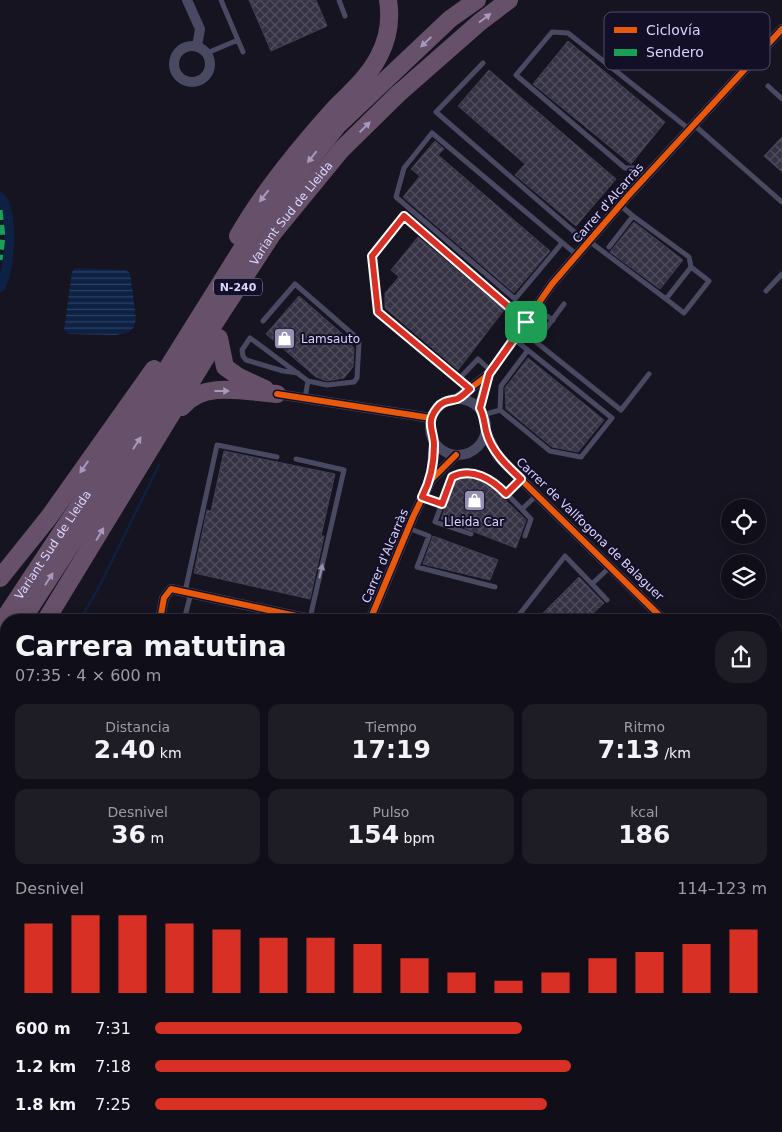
<!DOCTYPE html>
<html lang="es">
<head>
<meta charset="utf-8">
<style>
	body { margin:0; font-family:"DejaVu Sans",sans-serif; background:#1e1d26; color:#f1f3f6; height:100vh; display:flex; flex-direction:column; font-size:19px; white-space:nowrap }
	* { box-sizing:border-box; margin:0 }
	p { font-size:16px; color:#9c9ca2 }
	.icon { flex:none; width:28px; height:28px; fill:none; stroke:currentColor; stroke-width:2; stroke-linecap:round; stroke-linejoin:round }
	.map { position:relative; flex:1; overflow:hidden }
	.drawer { position:absolute; left:0px; top:614px; width:782px; height:519px; display:flex; flex-direction:column; background:#100f19; border-radius:20px 20px 0 0; box-shadow:0 2px 12px #0003,0 0 0 1px #302f38 }
	.drawer>* { flex:none }
	.controls { position:absolute; left:721px; top:499px; display:grid; gap:10px }
	.controls a { display:grid; place-items:center; width:45px; height:45px; border-radius:50%; background:#100f19; box-shadow:0 2px 12px #0003,0 0 0 1px #302f38; font-size:25px }
	.pin { position:absolute; display:grid; place-items:center; width:42px; height:42px; color:#fff; margin:-21px; border-radius:10px; box-shadow:0 2px 8px #0006 }
	.round { display:grid; place-items:center; flex:none; width:52px; height:52px; border-radius:20px; background:#1e1d26 }
	.overview { display:flex; align-items:center; justify-content:space-between; height:85px; padding:0 15px }
	h1 { font-size:28px; font-weight:800; line-height:38px }
	.metrics { display:grid; grid-template-columns:repeat(3,1fr); gap:8px; height:85px; padding:5px 15px }
	.metrics div { display:grid; align-content:center; border-radius:12px; background:#1e1d26; text-align:center }
	.metrics b { font-size:25px; font-weight:800 }
	.metrics small { font-size:14px; font-weight:400 }
	.metrics p { font-size:14px }
	.chart { height:140px; padding:10px 15px }
	.chart p { display:flex; justify-content:space-between }
	.chart svg { width:100%; height:90px; margin-top:5px; stroke:#d93025; stroke-width:6 }
	ul { padding:0 15px; list-style:none; font-size:16px }
	li { display:grid; grid-template-columns:80px 60px 1fr; align-items:center; height:38px }
	li i { height:12px; border-radius:6px; background:#d93025 }
	.map>svg:first-child { display:block }
</style>
</head>
<body>
<div class="map">
<svg width="782" height="1132" viewBox="0 0 782 1132">
	<defs>
		<pattern id="water-rules" width="6" height="5" patternUnits="userSpaceOnUse" patternTransform="scale(1.25)"><rect width="6" height="5" fill="#0d2144"/><path d="M0 2.5h6" fill="none" stroke="#304060"/></pattern>
		<pattern id="building-cross-hatch" width="8" height="8" patternUnits="userSpaceOnUse" patternTransform="scale(1.25)"><rect width="8" height="8" fill="#343243"/><path d="M0 0l8 8M0 8l8-8" fill="none" stroke="#514f5f"/></pattern>
	</defs>
	<rect width="100%" height="100%" fill="#161421"/>
	<path fill="url(#water-rules)" d="M75,268L125,270L130,273L136,319L134,327L129,332L116,335L69,334L64,330L72,272Z"/>
	<g fill="none" stroke-linecap="round" stroke-linejoin="round">
		<path stroke="#0d2144" stroke-width="2.5" d="M80,620L99,587L159,465
			M0,728L6,721"/>
		<path stroke="#0d2144" stroke-width="10" d="M0,197C14,209 10,273 0,287"/>
	</g>
	<path fill="url(#building-cross-hatch)" stroke="#433f54" d="M249,0H316L327,26L271,51Z
		M568,41L665,122L631,164L533,84Z
		M489,70L616,179L576,226L515,175L525,164L458,106Z
		M782,137V172L764,156Z
		M435,141L444,149L438,155L550,251L514,293L403,197L420,176L411,169Z
		M634,222L683,260L660,289L610,252Z
		M418,237L504,310L458,370L385,308V293L399,277L391,270Z
		M299,296L347,338L354,349L353,367L344,378L327,381L316,377L266,334Z
		M528,358L604,420L578,452L552,447L506,409L505,388Z
		M224,451L335,474L321,536H324L310,599L194,573L207,510L211,511Z
		M464,478H474L493,488L526,520L516,548L441,519L455,481Z
		M433,536L498,560L490,580L423,564Z
		M579,577L604,603L586,620H536Z"/>
	<g fill="none" stroke-linecap="round" stroke-linejoin="round">
		<path stroke="#4a4962" stroke-width="5" d="M221,0L243,52
			M339,0L345,16
			M207,53L238,40
			M483,63L436,112L587,243
			M768,86L782,99
			M694,125L782,202
			M646,176L637,168H625L516,75L552,32L568,33L689,129
			M620,205L633,216
			M589,241L666,299L691,267L689,257L633,216L609,247
			M562,243L515,299L396,197L404,168L432,133L577,255
			M766,291L782,274
			M666,299L684,313L709,281L691,267
			M564,304L536,342L621,410L649,374
			M535,308L553,320
			M263,321L295,284L357,338L359,343L357,378L354,382L327,385L308,381L305,398
			M298,373L283,371L246,360L243,356L242,350L250,338L308,381
			M458,380L478,359L491,371
			M469,389L379,312L372,257L404,216L525,321
			M500,410L550,451L581,457L612,418L514,339
			M500,410L501,386L528,350
			M483,415L500,410
			M296,459L344,470L310,618
			M506,494L521,479
			M423,497L442,504
			M522,509L537,495
			M408,528L429,536L417,567L495,587
			M471,534L435,522L452,477C484,461 511,499 531,519L525,536
			M592,584L607,600
			M185,592L217,445L277,457
			M184,620L191,593
			M515,620L565,556L592,584L610,567
			M776,796L782,800
			M776,832L782,836
			M0,855L6,857
			M776,955L782,962
			M0,1015L6,1017
			M75,1126L86,1132
			M529,1126L541,1132
			M588,1132L591,1126
			M688,1132L691,1126"/>
		<path stroke="#4a4962" stroke-width="10" d="M187,0L200,29L197,47
			M174 64a18 18 0 1 1 36 0a18 18 0 1 1-36 0Z
			M277,394L431,418
			M458,398L489,374L552,284L628,196L782,29
			M430 427a28 28 0 1 1 56 0a28 28 0 1 1-56 0Z
			M479,408L489,374
			M486,431L498,457L664,620
			M431,480L434,442
			M160,620L164,598L171,589L315,620
			M370,620L413,517L431,480L456,455
			M776,734L782,740
			M776,1102L782,1105
			M242,1126L243,1132"/>
		<g stroke="#67516a" stroke-width="18">
			<path d="M238,236C264,190 300,147 335,108C351,92 369,76 379,56C388,39 391,19 388,0"/>
			<path d="M219,338L225,367L239,377L265,389"/>
			<path d="M182,407C203,380 247,392 277,394"/>
			<path d="M0,578L49,517L154,369"/>
			<path id="s1" d="M22,620L273,233L341,150L398,94L480,22L509,0"/>
			<path d="M46,620L211,349"/>
			<path id="s2" d="M0,625L127,433L255,228L337,126L450,19L477,0"/>
			<path d="M0,650L6,642"/>
			<path d="M0,687L6,678"/>
		</g>
		<path stroke="#1a9f57" stroke-width="5" stroke-dasharray="10 5" stroke-linecap="butt" d="M0,210L3,237L0,260
			M359,1126L373,1132"/>
		<defs>
			<path id="cycleway" d="M277,394L431,418
				M458,398L489,374L552,284L628,196L782,29
				M486,431L498,457L664,620
				M160,620L164,598L171,589L315,620
				M370,620L413,517L431,480L456,455"/>
		</defs>
		<use href="#cycleway" stroke="#130f26" stroke-width="9"/>
		<use href="#cycleway" stroke="#e8590c" stroke-width="6"/>
	</g>
	<defs><path id="oneway-solid" d="M-6-.8H1V-3.2L6.5 0L1 3.2V.8H-6Z" transform="scale(1.25)"/></defs>
	<g fill="#a699bc">
		<use href="#oneway-solid" transform="translate(485 18) rotate(-37)"/>
		<use href="#oneway-solid" transform="translate(426 42) rotate(137)"/>
		<use href="#oneway-solid" transform="translate(365 127) rotate(-45)"/>
		<use href="#oneway-solid" transform="translate(312 157) rotate(129)"/>
		<use href="#oneway-solid" transform="translate(264 196) rotate(128)"/>
		<use href="#oneway-solid" transform="translate(222 391)"/>
		<use href="#oneway-solid" transform="translate(137 443) rotate(-57)"/>
		<use href="#oneway-solid" transform="translate(84 467) rotate(125)"/>
		<use href="#oneway-solid" transform="translate(100 534) rotate(-59)"/>
		<use href="#oneway-solid" transform="translate(49 579) rotate(-57)"/>
	</g>
	<use fill="#928eb0" href="#oneway-solid" transform="translate(321 571) rotate(-77)"/>
	<g fill="none" stroke-linecap="round" stroke-linejoin="round">
		<defs>
			<path id="route" d="M404,216L526,322L489,374L480,408C484,416 484,422 486,431C491,451 506,465 521,479L506,494C492,479 472,467 452,477L442,504L422,497C431,480 434,464 434,445C434,431 425,423 437,408C442,401 449,401 457,399C462,397 466,392 470,389L378,312L372,256Z"/>
		</defs>
		<use href="#route" stroke="#fff" stroke-width="10"/>
		<use href="#route" stroke="#d93025" stroke-width="6"/>
	</g>
	<defs>
		<symbol id="shop-square" viewBox="-11 -11 22 22"><rect x="-9" y="-9" width="18" height="18" rx="4" fill="#9591b1" stroke="#130f26"/><path d="M-5-2.5h2.3a2.7 3.5 0 0 1 5.4 0H5L5.5 6h-11ZM-1.5-2.5h3a1.5 2.3 0 0 0-3 0Z" fill="#fff"/></symbol>
	</defs>
	<g fill-rule="evenodd">
		<use href="#shop-square" x="272" y="326" width="25" height="25"/>
		<use href="#shop-square" x="462" y="488" width="25" height="25"/>
	</g>
	<g text-anchor="middle" dominant-baseline="central" stroke-width="4" stroke-linejoin="round" paint-order="stroke">
		<rect fill="#130f26" stroke="#9e99be" stroke-width="1" x="214" y="278.5" width="48" height="17" rx="4"/>
		<g font-size="11" font-weight="bold" fill="#d9d4ff">
			<text x="238" y="287">N-240</text>
		</g>
		<g font-size="12" fill="#d9d4ff" stroke="#130f26">
			<text transform="translate(608 203) rotate(-49)">Carrer d'Alcarràs</text>
			<text stroke="none"><textPath href="#s1" startOffset="488">Variant Sud de Lleida</textPath></text>
			<text transform="translate(590 529) rotate(44)">Carrer de Vallfogona de Balaguer</text>
			<text stroke="none"><textPath href="#s2" startOffset="96">Variant Sud de Lleida</textPath></text>
			<text transform="translate(385 556) rotate(-67)">Carrer d'Alcarràs</text>
		</g>
		<g font-size="12" fill="#d9d4ff" stroke="#130f26" text-anchor="start">
			<text x="301" y="339">Lamsauto</text>
			<text x="474" y="522" text-anchor="middle">Lleida Car</text>
		</g>
	</g>
	<rect x="604" y="12" width="166" height="58" rx="8" fill="#130f26" stroke="#4e4a67" stroke-width="1"/>
	<rect x="614" y="27" width="23" height="6" fill="#e8590c"/>
	<rect x="614" y="49" width="23" height="7" fill="#1a9f57"/>
	<g font-size="14" fill="#d9d4ff">
		<text x="646" y="35">Ciclovía</text>
		<text x="646" y="57">Sendero</text>
	</g>
</svg>
<div class="controls">
<a><svg class="icon" aria-label="locate" viewBox="0 0 24 24"><circle cx="12" cy="12" r="6"/><path d="M12 2v4M12 18v4M2 12h4M18 12h4"/></svg></a>
<a><svg class="icon" aria-label="layers" viewBox="0 0 24 24"><path d="M12 4l9 5-9 5-9-5zM3 14l9 5 9-5"/></svg></a>
</div>
<div class="pin" style="left:526px;top:322px;background:#1e9e55"><svg class="icon" aria-label="arrive" viewBox="0 0 24 24"><path d="M6 21V4h12l-3 4 3 4H6"/></svg></div>
<section class="drawer">
<div class="overview"><div><h1>Carrera matutina</h1><p>07:35 · 4 × 600 m</p></div><a class="round"><svg class="icon" aria-label="share" viewBox="0 0 24 24"><path d="M12 15V3M7 8l5-5 5 5M5 13v7h14v-7"/></svg></a></div>
<div class="metrics">
<div><p>Distancia</p><b>2.40<small> km</small></b></div>
<div><p>Tiempo</p><b>17:19</b></div>
<div><p>Ritmo</p><b>7:13<small> /km</small></b></div>
</div>
<div class="metrics">
<div><p>Desnivel</p><b>36<small> m</small></b></div>
<div><p>Pulso</p><b>154<small> bpm</small></b></div>
<div><p>kcal</p><b>186</b></div>
</div>
<div class="chart"><p><span>Desnivel</span>114–123 m</p>
<svg viewBox="0 0 160 44" preserveAspectRatio="none"><path d="M5 44V10M15 44V6M25 44V6M35 44V10M45 44V13M55 44V17M65 44V17M75 44V20M85 44V27M95 44V34M105 44V38M115 44V34M125 44V27M135 44V24M145 44V20M155 44V13"/></svg>
</div>
<ul>
<li><b>600 m</b>7:31<i style="width:60%"></i></li>
<li><b>1.2 km</b>7:18<i style="width:68%"></i></li>
<li><b>1.8 km</b>7:25<i style="width:64%"></i></li>
</ul>
</section>
</div>
</body>
</html>
